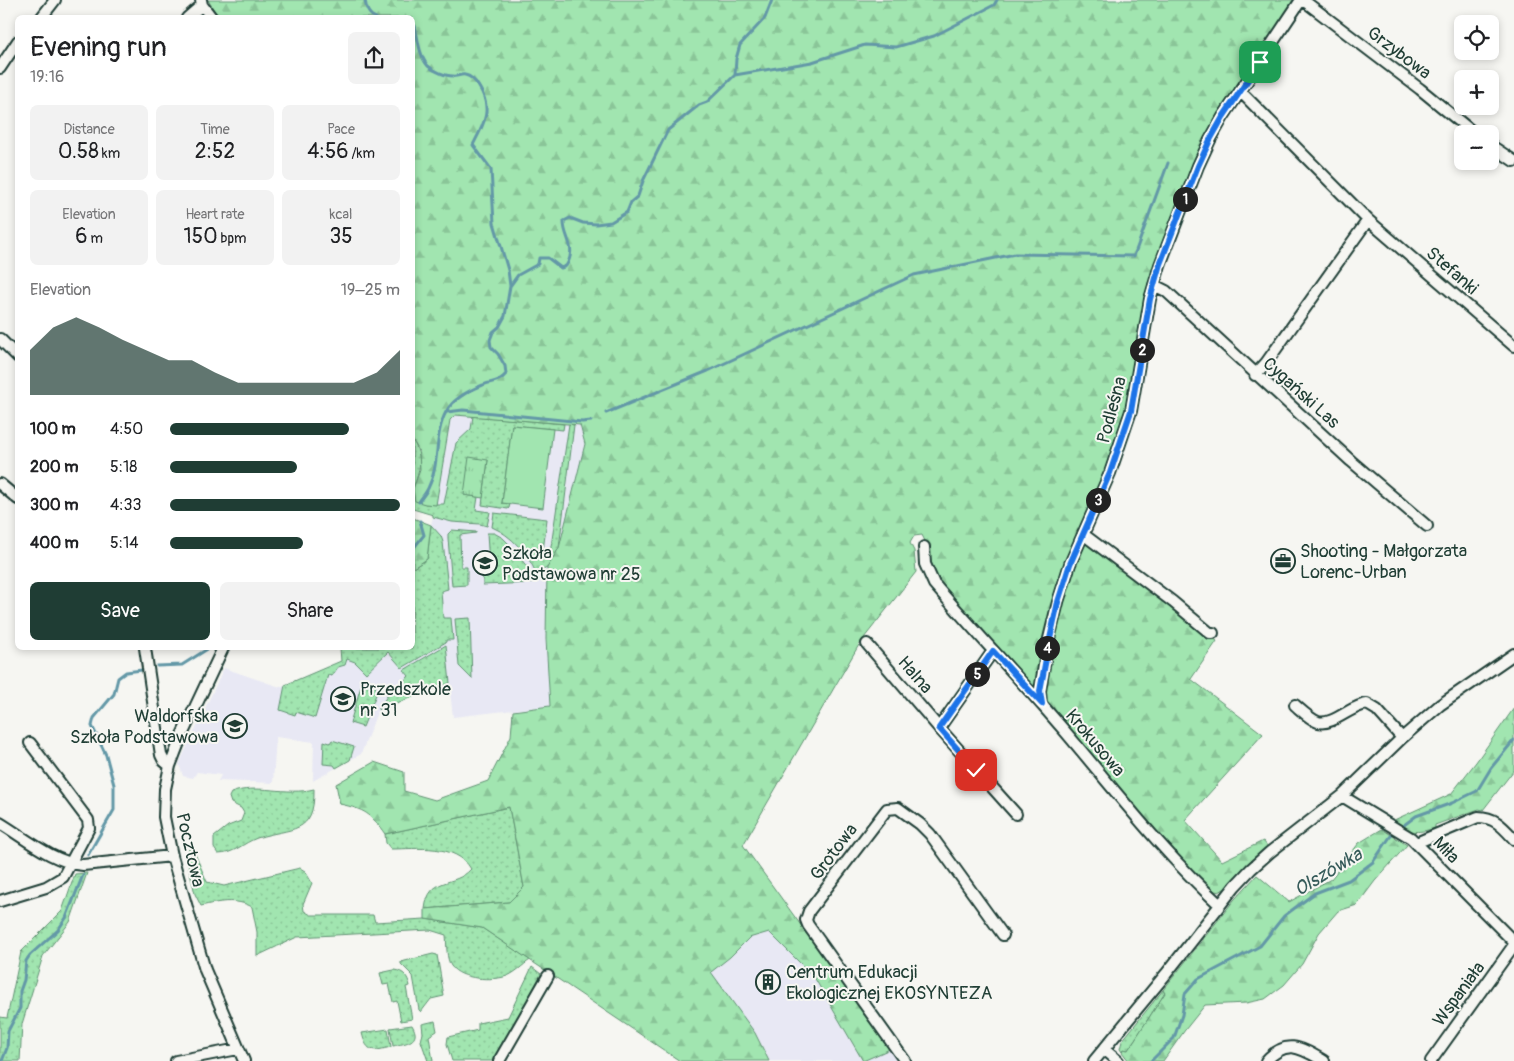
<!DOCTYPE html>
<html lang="en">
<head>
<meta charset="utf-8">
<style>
	body { margin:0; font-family:Pangolin,sans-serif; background:#f2f2f2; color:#202124; height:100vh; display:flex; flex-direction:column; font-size:19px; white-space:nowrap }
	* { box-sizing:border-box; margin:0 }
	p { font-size:16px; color:#757577 }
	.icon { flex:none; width:28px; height:28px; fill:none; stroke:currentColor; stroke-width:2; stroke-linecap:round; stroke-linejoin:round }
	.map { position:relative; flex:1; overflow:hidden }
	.side { position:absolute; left:15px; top:15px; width:400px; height:635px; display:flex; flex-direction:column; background:#fff; border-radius:8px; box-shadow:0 2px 8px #0003 }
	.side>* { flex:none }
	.tools { position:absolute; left:1454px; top:15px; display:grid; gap:10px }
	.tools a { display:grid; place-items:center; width:45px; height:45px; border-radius:8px; background:#fff; box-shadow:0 2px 8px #0003; font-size:25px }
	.pin { position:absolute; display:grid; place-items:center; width:42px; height:42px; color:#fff; margin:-21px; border-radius:10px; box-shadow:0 2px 8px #0006 }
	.km { position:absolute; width:25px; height:25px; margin:-12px; border-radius:50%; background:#222; color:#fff; font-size:14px; line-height:25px; text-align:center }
	.round { display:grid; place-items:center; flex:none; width:52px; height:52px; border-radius:8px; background:#f2f2f2 }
	.head { display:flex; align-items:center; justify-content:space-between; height:85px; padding:0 15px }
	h1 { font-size:28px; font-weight:600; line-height:38px }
	.metrics { display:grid; grid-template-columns:repeat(3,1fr); gap:8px; height:85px; padding:5px 15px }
	.metrics div { display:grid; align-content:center; border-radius:8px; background:#f2f2f2; text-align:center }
	.metrics b { font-size:21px; font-weight:600 }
	.metrics small { font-size:14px; font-weight:400 }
	.metrics p { font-size:14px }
	.chart { height:140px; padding:10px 15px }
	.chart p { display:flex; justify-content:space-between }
	.chart svg { width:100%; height:90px; margin-top:5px; fill:#1f3d34; opacity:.7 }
	.button { display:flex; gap:10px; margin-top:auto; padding:10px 15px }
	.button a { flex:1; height:58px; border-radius:8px; background:#1f3d34; color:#fff; font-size:20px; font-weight:600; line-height:58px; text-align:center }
	.button a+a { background:#f2f2f2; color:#202124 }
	ul { padding:0 15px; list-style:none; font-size:16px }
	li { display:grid; grid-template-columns:80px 60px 1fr; align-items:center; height:38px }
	li i { height:12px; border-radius:6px; background:#1f3d34 }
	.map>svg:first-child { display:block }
</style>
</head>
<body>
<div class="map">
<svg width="1514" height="1061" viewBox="0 0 1514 1061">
	<defs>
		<pattern id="grass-dots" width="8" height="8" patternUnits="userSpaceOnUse" patternTransform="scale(1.25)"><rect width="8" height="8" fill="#a1e5b0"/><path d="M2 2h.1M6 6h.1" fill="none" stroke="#8ac598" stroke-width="1.8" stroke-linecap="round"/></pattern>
		<pattern id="forest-firs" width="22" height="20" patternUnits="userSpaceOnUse" patternTransform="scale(1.25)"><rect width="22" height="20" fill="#a1e5b0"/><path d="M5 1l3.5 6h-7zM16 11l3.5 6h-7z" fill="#8ac598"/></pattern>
		<pattern id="park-tufts" width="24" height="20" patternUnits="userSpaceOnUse" patternTransform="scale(1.25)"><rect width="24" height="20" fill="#a1e5b0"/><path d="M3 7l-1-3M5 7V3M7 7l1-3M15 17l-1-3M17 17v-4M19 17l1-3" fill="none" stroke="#8ac598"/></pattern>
	</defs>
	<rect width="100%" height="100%" fill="#f6f6f2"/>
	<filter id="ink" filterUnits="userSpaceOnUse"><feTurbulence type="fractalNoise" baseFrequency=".02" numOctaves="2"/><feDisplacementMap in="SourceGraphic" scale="10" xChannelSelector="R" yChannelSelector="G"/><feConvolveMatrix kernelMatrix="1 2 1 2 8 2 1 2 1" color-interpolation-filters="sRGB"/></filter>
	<g filter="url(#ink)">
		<path fill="#e8e8f4" d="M455,415L580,425L585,444L559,548L546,639L550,706L453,717L449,683L378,710L361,754L313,781L314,742L276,737L273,783L218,781L221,775L197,772L193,778L183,776L179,764L224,668L280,687L341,661L340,648H412L413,568L427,559L431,525L436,505L450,419Z
			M736,837L794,917L898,1061H743L704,986Z"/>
		<path fill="url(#grass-dots)" stroke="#609172" d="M473,416L564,424L563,430L512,425L502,503L510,504L509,508L508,509L482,505L488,460L464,495L478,497L476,510L490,512L487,526L480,524L452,522L433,517V515L413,509L412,439C424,459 420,469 413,489L425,504H444L456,443L471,429Z
			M569,424L574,425L559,548L547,568L536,573C528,554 511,535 492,527L494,513L547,519L542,559L549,560Z
			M431,525L441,536L443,542L448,589L441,591L443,618H451L453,640H446V642L402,668L388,652L366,673L355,662L347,659L345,665L338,667L332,676L328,675L315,718L296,712L295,715L280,710L285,685L341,661L340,648H412L413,568L427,559Z
			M452,530L476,532V533L460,535L461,567H467V585L452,586L448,538V534Z
			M487,533H494L503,538L510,545L528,568L532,583L483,585L482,565H489Z
			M470,618L472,679L459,666L455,619Z
			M446,645L450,683L378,710L387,696L409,676L404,670Z
			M369,679L375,686L377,692L363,727L350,723L361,686Z
			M332,740L354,747L350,760L336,768L334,765L323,764L324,741L330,743Z
			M314,789C315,836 291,827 257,838C243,843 234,854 218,854L214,848V837L228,826L241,821L244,813L241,808L231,803L229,797L231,793C256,783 287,796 314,789Z
			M509,807L524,887L509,902L425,909C429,875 454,888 471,869C456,843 417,849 391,849L386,843L385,834Z
			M189,849H193L207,882L224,886L300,868L305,871L312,883L303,904L304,911L311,915H373L375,922L425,919L482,928L530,960C523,965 515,973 507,976C493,981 461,980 451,966C446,958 447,945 446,935L430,930L297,937L257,956V932L252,907C237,898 217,902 201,906L195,894L186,854Z
			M87,873L70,922L43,956L22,1024L20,1061H0V1017L7,1018L21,952L62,911L75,874Z
			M433,954L437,955L444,996L431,999L421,1012L419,1010L413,976L401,964V962Z
			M532,967L541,974L500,1056L494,1061H452L447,1044L448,1037L478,1030V1023L508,1017Z
			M394,970C404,971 408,977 410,986L406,987L412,1019L401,1021L397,1001L393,1002L389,984L383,985L380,973Z
			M1163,990L1165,993L1128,1050L1123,1049L1122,1052L1120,1049L1122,1041Z
			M435,1021L437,1031L429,1036L433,1061H428L421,1041L423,1033L422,1024Z
			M412,1025C422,1042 406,1043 393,1046L390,1028Z
			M388,1029L391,1047C374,1051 367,1054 362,1033Z"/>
		<path fill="url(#forest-firs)" stroke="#609172" d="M208,0H1297L1238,88L1158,262L1127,409L1107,470L1067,563L1037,688L1035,691L937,582L928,563L926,543L922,535L914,536L910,543L914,551L916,572L860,643L743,845L890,1049L863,1061L814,977L769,932L749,938L730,957L711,972L755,1033L769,1061H680L482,928L425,919V909L509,902L524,887L509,807L385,834C370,813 366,810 340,804L336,784L374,762L404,772V791L435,800L488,781L511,736L513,711L550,706L546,639L547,568L559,548L585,444L580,425L455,415L450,420L436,505L425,504L415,501L413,489L420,470L419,451L412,439V18L218,17Z
			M413,518L431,525L427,559L413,568Z
			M1085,542L1217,641L1191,679L1263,734L1185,820L1222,861L1263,841L1269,848L1227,890L1224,889L1219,892L1215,891L1162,841L1044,699L1051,647L1061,603L1082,543Z
			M1514,708V770L1483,810L1479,809L1435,825V828C1415,834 1410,833 1392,821L1451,794L1476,762Z
			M1382,829L1407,845L1375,881L1357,905L1338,911L1319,933L1302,964L1284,985L1265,999L1246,1003L1205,1005L1185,1030L1163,1061H1129L1122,1052L1123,1049L1128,1050L1165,993L1163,990L1234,900L1257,875L1289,902L1331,879L1359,843Z"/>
		<path fill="url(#park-tufts)" stroke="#609172" d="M469,457L488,460L483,498L464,495Z"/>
		<path fill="#a1e5b0" stroke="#609172" d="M512,425L553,429L543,508L502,503Z"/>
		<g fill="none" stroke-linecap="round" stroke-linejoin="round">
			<path stroke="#6398a7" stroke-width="3" d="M365,0C366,8 368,15 376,18
				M412,23L415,26C418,38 419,56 428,66C434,71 445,76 453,76C457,77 461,74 465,75C471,76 476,82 479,87C493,109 484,124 473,145L491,169L494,223L508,270L510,286L505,316L499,327L493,332L490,340L491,347L498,354L505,366L506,374C499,383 492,381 483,385C470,390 453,399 446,412C434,434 440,464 429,486C427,492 422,497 419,502
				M735,75L736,59L740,45L765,18L772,0
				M510,286L518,275L538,264L539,258H548L561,268L566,266C578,247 563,237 564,221L570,218L583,223L596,224L611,222L627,212L631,202L638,196L643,181L668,130L699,105L707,102L735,75L812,62L865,45L896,47L934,36L994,5L997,0
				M447,412L463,410L582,422L591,421
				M606,413L708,371L914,275L1015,254L1134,256L1168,163
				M412,550L424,535L420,521
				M157,666L182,665L209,648
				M1400,828L1416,816L1452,803L1477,791L1491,768L1514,740
				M88,855L114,810V785L106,755L92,726L94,718L114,694L118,678L126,672L142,670
				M2,1061L7,1048L8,1031L20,1008V991L24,980L26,961L30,955L58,930L66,918L83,875
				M1151,1061L1174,1038L1182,1015L1185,994L1198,979L1260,946L1284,916L1315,893L1349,880L1373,862L1390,837L1395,832"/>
			<defs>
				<path id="street" d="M201,0L202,5L212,18
					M1303,0L1420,89L1475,134
					M41,18L55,0
					M187,18L202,5
					M0,68L18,41
					M1240,91L1368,220L1514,346
					M1490,145L1514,161
					M1154,285L1166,291L1351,461L1427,526
					M0,339L18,357
					M1255,375L1266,363L1368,220
					M0,484L18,499
					M1083,534L1173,602L1210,633H1213
					M924,547L925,564L934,584C976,633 1021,680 1063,729C1114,789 1162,852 1220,905
					M867,644L939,728L993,651
					M145,648L161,755L164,761L170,766
					M223,648L182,735L170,766L165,789L164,817L172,856L205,970L244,1061
					M1041,704L1040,691L1047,647L1058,602L1070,564L1110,473L1131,411L1150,299L1160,265L1198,166L1210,140L1223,117L1301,0
					M1295,705C1302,711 1310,719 1318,722C1333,726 1352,705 1367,704L1377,710L1402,738
					M939,728L1016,814
					M1342,796L1411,838L1514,942
					M0,823C25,838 54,863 83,865L172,856
					M1416,843L1478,817C1495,817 1503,827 1514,839
					M0,901L46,887L63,877L89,828L88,820L30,743
					M1104,1049L1118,1061
					M176,1061L238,1049
					M499,1061L548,976
					M905,1061L808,925L806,920L809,911L887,809L898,808L920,824L930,834L1003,935
					M1094,1061L1166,974L1235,886L1251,869L1270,852L1342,796L1402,738L1440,705L1514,654
					M1266,1061C1287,1038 1301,1048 1324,1061
					M1431,1061L1514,945"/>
			</defs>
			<use href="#street" stroke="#1f3d34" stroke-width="14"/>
			<use href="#street" stroke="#f6f6f2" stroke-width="10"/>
		</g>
	</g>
	<g fill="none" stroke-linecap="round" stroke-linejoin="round" filter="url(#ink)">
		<defs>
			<path id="route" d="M976,770L939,728L993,651L1042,704L1040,691L1048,648L1058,602L1070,564L1110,473L1131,411L1150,299L1160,264L1198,166L1210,140L1223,117L1260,62"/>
		</defs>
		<use href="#route" stroke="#fff" stroke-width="10"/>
		<use href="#route" stroke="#1a73e8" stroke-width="6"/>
	</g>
	<defs>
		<symbol id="office-ring" viewBox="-11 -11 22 22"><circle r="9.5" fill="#f6f6f2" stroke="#1f3d34" stroke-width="1.5"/><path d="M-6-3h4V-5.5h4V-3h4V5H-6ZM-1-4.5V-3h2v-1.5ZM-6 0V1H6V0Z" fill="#1f3d34"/></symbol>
		<symbol id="school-ring" viewBox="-11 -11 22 22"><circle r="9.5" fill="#f6f6f2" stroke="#1f3d34" stroke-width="1.5"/><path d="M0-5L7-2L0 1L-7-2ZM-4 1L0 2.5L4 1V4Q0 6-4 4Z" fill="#1f3d34"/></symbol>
		<symbol id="building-ring" viewBox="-11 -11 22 22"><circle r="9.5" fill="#f6f6f2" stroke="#1f3d34" stroke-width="1.5"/><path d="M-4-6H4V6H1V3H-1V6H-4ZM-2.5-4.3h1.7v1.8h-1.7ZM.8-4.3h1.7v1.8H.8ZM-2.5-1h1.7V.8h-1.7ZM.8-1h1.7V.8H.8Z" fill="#1f3d34"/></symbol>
	</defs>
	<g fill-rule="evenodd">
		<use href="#office-ring" x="1269" y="547" width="28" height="28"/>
		<use href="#school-ring" x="471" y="549" width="28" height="28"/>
		<use href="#school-ring" x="329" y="685" width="28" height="28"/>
		<use href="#school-ring" x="221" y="712" width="28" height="28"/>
		<use href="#building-ring" x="754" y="968" width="28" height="28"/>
	</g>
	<g text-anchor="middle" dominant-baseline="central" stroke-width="4" stroke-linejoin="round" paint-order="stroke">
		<g font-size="18" fill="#1f3d34" stroke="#f6f6f2">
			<text transform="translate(1399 53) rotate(37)">Grzybowa</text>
			<text transform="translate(1452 271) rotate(41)">Stefanki</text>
			<text transform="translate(1301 393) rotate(42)">Cygański Las</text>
			<text transform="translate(1112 410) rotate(-75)">Podleśna</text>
			<text transform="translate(915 675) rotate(49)">Halna</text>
			<text transform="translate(1095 743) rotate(50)">Krokusowa</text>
			<text transform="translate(190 850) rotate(77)">Pocztowa</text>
			<text transform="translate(1446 850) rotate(46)">Miła</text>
			<text transform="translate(834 852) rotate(-53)">Grotowa</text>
			<text transform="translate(1459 994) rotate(-54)">Wspaniała</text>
		</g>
		<g font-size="18" fill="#1f3d34" stroke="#f6f6f2" text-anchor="start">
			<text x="1300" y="551">Shooting - Małgorzata<tspan x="1300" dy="21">Lorenc-Urban</tspan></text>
			<text x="502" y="553">Szkoła<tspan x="502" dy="21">Podstawowa nr 25</tspan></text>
			<text x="360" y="689">Przedszkole<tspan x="360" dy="21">nr 31</tspan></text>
			<text x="218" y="716" text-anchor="end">Waldorfska<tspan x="218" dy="21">Szkoła Podstawowa</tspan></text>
			<text x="786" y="972">Centrum Edukacji<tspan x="786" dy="21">Ekologicznej EKOSYNTEZA</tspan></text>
		</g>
		<g font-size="19" font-style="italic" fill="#365b5a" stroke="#f6f6f2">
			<text transform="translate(1328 872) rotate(-31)">Olszówka</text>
		</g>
	</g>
</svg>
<div class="tools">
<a><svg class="icon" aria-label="locate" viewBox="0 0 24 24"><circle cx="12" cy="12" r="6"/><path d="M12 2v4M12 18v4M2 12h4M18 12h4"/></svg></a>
<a>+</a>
<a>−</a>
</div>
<div class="pin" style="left:1260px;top:62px;background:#1e9e55"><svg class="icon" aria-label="arrive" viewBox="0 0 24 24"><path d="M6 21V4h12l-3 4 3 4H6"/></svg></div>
<div class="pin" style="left:976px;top:770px;background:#d93025"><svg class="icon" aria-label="check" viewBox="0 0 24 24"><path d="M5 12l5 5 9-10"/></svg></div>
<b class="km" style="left:1185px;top:199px">1</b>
<b class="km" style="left:1142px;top:350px">2</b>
<b class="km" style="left:1098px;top:500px">3</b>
<b class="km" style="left:1047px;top:648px">4</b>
<b class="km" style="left:977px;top:674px">5</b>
<section class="side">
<div class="head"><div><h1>Evening run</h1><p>19:16</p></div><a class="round"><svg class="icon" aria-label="share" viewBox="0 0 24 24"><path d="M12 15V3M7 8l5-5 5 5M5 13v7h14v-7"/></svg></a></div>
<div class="metrics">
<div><p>Distance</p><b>0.58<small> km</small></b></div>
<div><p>Time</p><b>2:52</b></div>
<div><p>Pace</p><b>4:56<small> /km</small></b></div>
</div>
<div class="metrics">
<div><p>Elevation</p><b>6<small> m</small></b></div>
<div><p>Heart rate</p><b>150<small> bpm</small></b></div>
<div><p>kcal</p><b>35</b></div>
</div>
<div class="chart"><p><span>Elevation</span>19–25 m</p>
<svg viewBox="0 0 160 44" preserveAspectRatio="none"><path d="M0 44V22L10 11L20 6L30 11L40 17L50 22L60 27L70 27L80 33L90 38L100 38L110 38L120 38L130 38L140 38L150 33L160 22V44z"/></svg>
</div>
<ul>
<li><b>100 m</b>4:50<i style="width:78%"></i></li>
<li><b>200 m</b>5:18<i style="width:55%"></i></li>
<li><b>300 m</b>4:33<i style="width:100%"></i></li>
<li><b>400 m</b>5:14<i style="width:58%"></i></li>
</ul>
<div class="button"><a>Save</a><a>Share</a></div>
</section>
</div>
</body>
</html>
